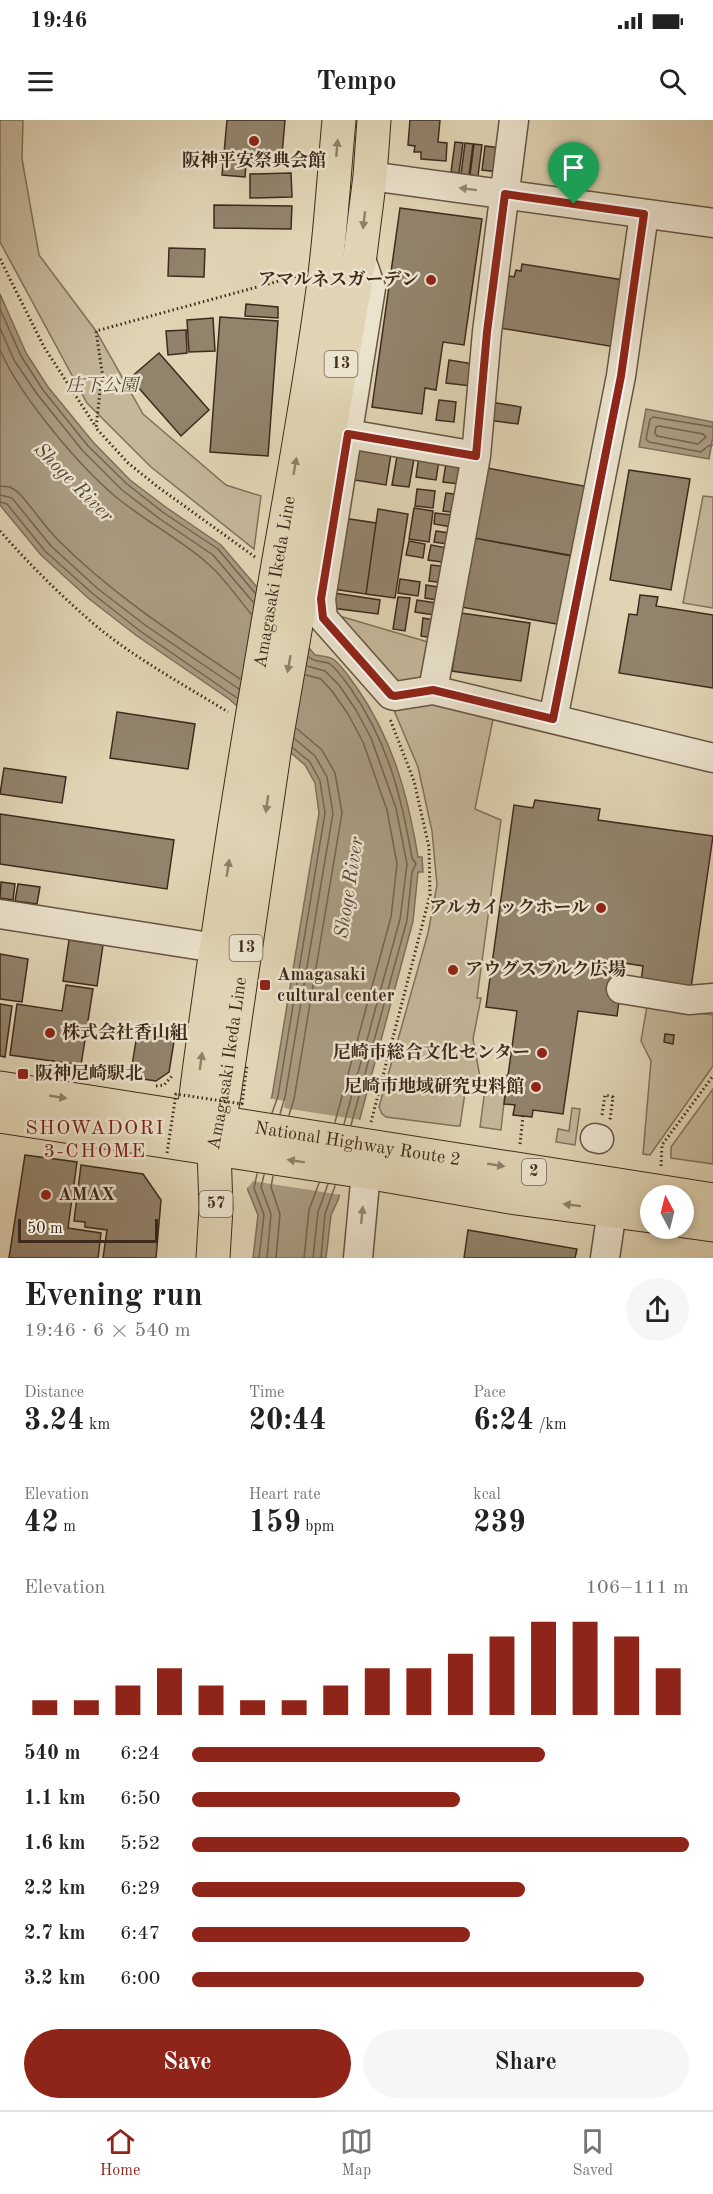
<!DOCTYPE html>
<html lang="en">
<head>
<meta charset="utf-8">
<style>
	body { margin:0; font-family:"Old Standard TT","Noto Serif JP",serif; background:#f6f6f6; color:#222; height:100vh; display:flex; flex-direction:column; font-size:22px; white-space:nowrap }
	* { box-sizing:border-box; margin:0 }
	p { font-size:20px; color:#767676 }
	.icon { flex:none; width:33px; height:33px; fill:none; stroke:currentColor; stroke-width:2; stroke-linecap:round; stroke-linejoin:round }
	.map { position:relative; height:1138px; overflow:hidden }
	.side { display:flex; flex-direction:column; background:#fff; flex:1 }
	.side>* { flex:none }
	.needle { width:39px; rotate:353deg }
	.buttons { position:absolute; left:640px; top:1065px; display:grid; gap:12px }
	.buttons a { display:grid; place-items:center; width:54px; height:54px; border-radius:50%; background:#fff; box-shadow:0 3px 9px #0003; font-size:30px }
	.scale { position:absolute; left:18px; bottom:15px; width:140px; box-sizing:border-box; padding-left:6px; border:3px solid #3e2b1d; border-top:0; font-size:16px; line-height:21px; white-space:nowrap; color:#3e2b1d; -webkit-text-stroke:4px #ebe3ce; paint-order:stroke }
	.pin { position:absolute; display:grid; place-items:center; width:51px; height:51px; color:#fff; margin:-62px -26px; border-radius:50% 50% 50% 0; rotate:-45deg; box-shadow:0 0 6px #0007 }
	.pin .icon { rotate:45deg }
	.round { display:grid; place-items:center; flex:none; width:63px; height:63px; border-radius:32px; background:#f6f6f6 }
	.overview { display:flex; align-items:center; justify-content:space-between; height:102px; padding:0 24px }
	h1 { font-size:33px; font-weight:800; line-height:45px }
	.metrics { display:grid; grid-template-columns:repeat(3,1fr); gap:9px; height:102px; padding:6px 24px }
	.metrics div { display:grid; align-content:center }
	.metrics b { font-size:30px; font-weight:800 }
	.metrics small { font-size:16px; font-weight:400 }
	.metrics p { font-size:16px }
	.chart { height:168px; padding:12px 24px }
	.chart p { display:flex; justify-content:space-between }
	.chart svg { width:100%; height:108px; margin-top:6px; stroke:#8f2418; stroke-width:6 }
	.primary-button { display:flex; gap:12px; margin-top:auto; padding:12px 24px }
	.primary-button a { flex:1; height:69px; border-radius:36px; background:#8f2418; color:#fff; font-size:24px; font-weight:800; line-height:69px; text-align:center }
	.primary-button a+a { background:#f6f6f6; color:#222 }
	ul { padding:0 24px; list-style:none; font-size:20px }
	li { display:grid; grid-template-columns:96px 72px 1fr; align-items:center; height:45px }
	li i { height:15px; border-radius:8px; background:#8f2418 }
	.status { display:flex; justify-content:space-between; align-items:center; height:42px; padding:0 30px; background:#fff; direction:ltr }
	.status svg { height:16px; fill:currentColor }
	header { display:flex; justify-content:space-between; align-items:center; height:78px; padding:0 24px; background:#fff; font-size:27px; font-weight:800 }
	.tab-bar { display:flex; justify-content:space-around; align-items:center; height:84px; border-top:2px solid #e0e0e0; background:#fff; font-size:16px; color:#767676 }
	.tab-bar a { display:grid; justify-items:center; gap:3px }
	.tab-bar .on { color:#8f2418 }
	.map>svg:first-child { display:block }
</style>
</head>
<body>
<div class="status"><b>19:46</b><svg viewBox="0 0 49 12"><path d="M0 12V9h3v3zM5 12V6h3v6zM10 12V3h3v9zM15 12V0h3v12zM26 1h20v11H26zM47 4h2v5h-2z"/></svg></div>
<header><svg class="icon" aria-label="menu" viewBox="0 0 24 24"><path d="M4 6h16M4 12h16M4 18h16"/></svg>Tempo<svg class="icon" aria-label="search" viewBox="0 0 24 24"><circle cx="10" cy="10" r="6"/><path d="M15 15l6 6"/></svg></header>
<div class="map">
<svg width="713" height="1138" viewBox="0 0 713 1138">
	<rect width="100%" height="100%" fill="#e0d4b4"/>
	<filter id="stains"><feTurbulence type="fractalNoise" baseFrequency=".00333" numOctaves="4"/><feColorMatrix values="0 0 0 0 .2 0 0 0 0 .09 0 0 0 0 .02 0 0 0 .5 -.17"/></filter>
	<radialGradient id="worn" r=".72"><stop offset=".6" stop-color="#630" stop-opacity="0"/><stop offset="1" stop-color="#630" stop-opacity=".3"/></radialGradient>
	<path fill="#c4b79a" stroke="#81715c" stroke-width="1.5" d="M0,0H23L22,39L39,135L96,211L143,294L226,365L261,376L254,429L151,347L87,283L0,122Z
		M703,376L713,377V488L683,483Z
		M343,497L428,522V564L399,567L340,507Z
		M430,577L494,594L475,689L501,700L477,878H481L473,919L480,957L466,966L460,1006H456L386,997L382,994L379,987L428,813L437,765L432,711L418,647L393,588Z
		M647,886L713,895V946L650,1035L643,1034L651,941L641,921Z
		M507,955L501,1010L480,1007L485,969Z
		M713,969V1044L671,1038V1027Z
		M572,988L580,989L575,1025L556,1022L558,1009L569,1011Z"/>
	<path fill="#a99b81" stroke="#7e6e59" stroke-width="1.5" d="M0,174L26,233L48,267L93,322L130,360L167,388L221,425L315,535C321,536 329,536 333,539C343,546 350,559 357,568C393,620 408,676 418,737H422L423,752H418L413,801L338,1080L331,1095L326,1138H253L258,1095L247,1068L272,976L319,693L315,663L305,645L229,579L137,516L88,478L41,435L0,385Z
		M646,289L713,302V316L709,339L639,327Z"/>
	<path fill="#e0d4b4" d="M267,978L285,981L284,988L361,1000L342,1075L253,1061L245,1071Z"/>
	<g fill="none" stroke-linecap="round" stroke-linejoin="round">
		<path stroke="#74634f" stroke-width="1.5" d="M0,189L21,236L43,270L88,326L127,364L164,393L218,429L255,473
			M0,208L14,240L37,274L83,331L122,370L160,399L213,435L253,482
			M0,230C20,276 78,345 116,377C145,401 178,418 206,442C223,456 237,477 251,494
			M659,306L703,314L706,317L698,324L657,316L655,313L656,307Z
			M713,307L653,297L650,299L646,319L649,322L701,332L708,326L713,325
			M0,366L10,367L18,372C32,387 44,406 59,421C113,475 177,516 240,559
			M0,375L12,378L51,426L97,468L145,505L239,569
			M0,382L7,384L45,431L92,473L140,511L237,578
			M309,537C315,543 323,540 330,544C338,550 345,561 351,569C388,623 401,674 412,738L416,744L412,752L407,800L351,1005
			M307,546L325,551L339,565L356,590L371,618L396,688L407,744L400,799L344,1004
			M306,555L321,559L332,571L348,594L363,622L387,690L397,744L391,797L335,1002
			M272,993L278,976L325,693L320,661L310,642L293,628
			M280,994L285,977L333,693L327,657L315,636L295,619
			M289,995L294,979L342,693L335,653L322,630L296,608
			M257,1054L254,1068L264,1095L259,1138
			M264,1055L261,1067L271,1094L267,1138
			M273,1056L271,1067L280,1094L276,1138
			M304,1138L309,1090L319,1063
			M313,1138L318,1092L328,1064
			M321,1138L325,1094L335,1066"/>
	</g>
	<path fill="#92836c" stroke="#3e2b1d" stroke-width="1.5" d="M227,0H285L281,46L246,43L245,57L222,55Z
		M410,0H440L438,22L447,23L446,41L421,39V32H414L415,26L408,25Z
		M455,22L463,23L459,53L451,52Z
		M465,23L473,24L469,55L461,54Z
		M474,24L482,25L478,56L470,55Z
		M485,26L501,28L498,52L482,50Z
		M291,53L292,77L250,78V54Z
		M214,85L292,86L291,109L214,108Z
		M400,88L482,99L464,225L443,222L436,270L425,268L422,294L372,287Z
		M169,128L205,129L204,157L168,156Z
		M522,144L623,160L615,227L500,208L509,156L514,157L516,150L521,151Z
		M246,184L278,187V198L245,196Z
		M220,197L278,201L268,336L210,332Z
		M213,198L215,231L189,232L187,200Z
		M186,210L187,233L168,235L166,211Z
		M159,233L209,290L181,316L130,258Z
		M449,240L474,244L471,266L446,263Z
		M439,280L456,282L454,302L436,300Z
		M491,282L521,287L518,304L488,300Z
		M359,329L391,334L386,365L348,359Z
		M397,336L414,339L409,367L392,365Z
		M419,336L439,340L436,360L416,357Z
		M446,343L462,345L459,364L443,362Z
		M487,348L589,367L576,437L474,418Z
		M629,350L690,359L671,470L610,460Z
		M417,369L435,371L433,388L415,386Z
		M446,373L461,375L459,393L443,391Z
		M414,388L433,391L429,422L409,419Z
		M378,389L408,394L395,478L366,474Z
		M435,393L458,396L457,408L434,404Z
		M343,398L376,403L366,474L333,469Z
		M436,411L456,414L454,425L434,422Z
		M474,418L575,436L562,505L461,487Z
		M409,421L425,424L423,438L406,435Z
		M431,425L452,429L449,443L428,440Z
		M431,445L448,447L445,463L429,461Z
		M400,459L420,462L418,476L398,473Z
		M426,465L444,468L443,481L425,478Z
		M334,473L380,480L378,494L332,488Z
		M640,475L658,477L656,486L713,495V568L619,553L629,494L637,495Z
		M398,477L410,478L405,511L393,509Z
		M417,480L442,484L441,496L415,492Z
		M461,493L530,503L521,561L452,551Z
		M423,498L440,501L438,519L421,516Z
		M117,592L195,604L188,649L110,638Z
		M4,648L66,657L62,683L0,674Z
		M535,680L600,689L598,700L713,716L691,868L641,861L643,846L624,843L617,896L578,891L563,994L533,990L532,997L513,995L515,985L504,984L517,891L486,887L514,685L533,688Z
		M0,694L174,720L167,769L0,744Z
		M1,762L15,764L13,780L0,778Z
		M18,764L40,767L37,784L15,781Z
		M69,820L103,825L97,866L63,861Z
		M0,834L28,839L22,882L0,879Z
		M66,865L93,869L81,945L10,935L17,884L62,891Z
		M0,884L12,886L5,937L0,936Z
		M139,903L176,909L169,952L156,961L130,957Z
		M665,914L674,915L673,924L664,922Z
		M25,1035L77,1042L68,1108L101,1113L98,1138H9Z
		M81,1045L143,1054L161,1080L156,1138H103L107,1110L85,1107V1102L74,1101Z
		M468,1110L577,1129L575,1138H464Z"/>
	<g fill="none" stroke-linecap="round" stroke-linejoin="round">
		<defs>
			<path id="minor" d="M370,56L713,103
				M360,136L371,168L321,479L323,498L391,575L395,576L433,570L713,638
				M348,314L476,336
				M433,570L476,336L487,212L514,0
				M553,599L621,256L644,94
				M0,794L216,828
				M621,869L689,880L713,878
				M595,1018L599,1019
				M358,1138L366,1052
				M605,1138L612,1090"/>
			<g id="major">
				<path id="s1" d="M209,1023L193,999C213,841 237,684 264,527C284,406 308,284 324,162C331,108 334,54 339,0"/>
				<path id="s2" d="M213,1138L216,1088L214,1029L224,975L275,626L360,135L370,56L374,0"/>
			</g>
			<g id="highway">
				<path id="s3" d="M0,968L713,1080"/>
				<path d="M0,996L366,1052L516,1078L651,1096"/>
				<path d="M684,1101L713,1105"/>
			</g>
		</defs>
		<use href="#minor" stroke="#665543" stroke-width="31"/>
		<use href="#major" stroke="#3e2b1d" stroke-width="35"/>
		<use href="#highway" stroke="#3e2b1d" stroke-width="35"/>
		<path stroke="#3e2b1d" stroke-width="3" stroke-dasharray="1.5 3" stroke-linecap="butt" d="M0,139L44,227L96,307
			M0,411C31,446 65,480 101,510C140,541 186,566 228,592
			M255,437L158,367L128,343L96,308L102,252L96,211L301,155
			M156,966L164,965L172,956
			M602,995L605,975L613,977L610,1000
			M371,1002L430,775L429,727L414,661L390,599
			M520,1024L523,996
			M661,1046L662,1025L713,956"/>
		<use href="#minor" stroke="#ebe3ce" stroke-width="28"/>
		<use href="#major" stroke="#e0d4b4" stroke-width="33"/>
		<use href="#highway" stroke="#e0d4b4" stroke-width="33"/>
		<path stroke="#3e2b1d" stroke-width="3" stroke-dasharray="1.5 3" stroke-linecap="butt" d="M242,984L247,945
			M167,1033L176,974L242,984L243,986"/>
	</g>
	<defs><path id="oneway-solid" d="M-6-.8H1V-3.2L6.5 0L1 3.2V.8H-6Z" transform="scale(1.5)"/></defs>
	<g fill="#8f8068">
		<use href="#oneway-solid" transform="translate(337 28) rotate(-85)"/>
		<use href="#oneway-solid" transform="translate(364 100) rotate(97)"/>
		<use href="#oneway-solid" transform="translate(295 346) rotate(-80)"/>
		<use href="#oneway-solid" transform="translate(289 544) rotate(100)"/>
		<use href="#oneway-solid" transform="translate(267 684) rotate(98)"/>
		<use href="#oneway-solid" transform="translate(228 748) rotate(-81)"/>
		<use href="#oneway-solid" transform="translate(201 941) rotate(-82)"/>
		<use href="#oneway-solid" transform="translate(58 977) rotate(9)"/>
		<use href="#oneway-solid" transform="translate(296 1041) rotate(-171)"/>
		<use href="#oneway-solid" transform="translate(496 1045) rotate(9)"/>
		<use href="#oneway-solid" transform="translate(572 1085) rotate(-173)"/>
	</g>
	<g fill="#948776">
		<use href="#oneway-solid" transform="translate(468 69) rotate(-173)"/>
		<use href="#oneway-solid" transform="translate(362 1095) rotate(-84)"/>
	</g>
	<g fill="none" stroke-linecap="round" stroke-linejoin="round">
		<defs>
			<path id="route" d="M505,74L644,94L621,256L553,599L433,570L395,576L391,575L323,498L321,479L348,314L476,336L487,212Z"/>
		</defs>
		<use href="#route" stroke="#fff" stroke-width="12"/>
		<use href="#route" stroke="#8f2418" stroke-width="8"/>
	</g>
	<g fill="#8f2418" stroke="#ebe3ce" stroke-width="2">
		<circle cx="254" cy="21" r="6"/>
		<circle cx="431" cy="160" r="6"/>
		<circle cx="601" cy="788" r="6"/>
		<circle cx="453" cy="850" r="6"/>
		<rect x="259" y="859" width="12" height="12" rx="3"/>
		<circle cx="50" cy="913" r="6"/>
		<circle cx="542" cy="933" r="6"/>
		<rect x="17" y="948" width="12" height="12" rx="3"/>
		<circle cx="536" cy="967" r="6"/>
		<circle cx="46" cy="1075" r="6"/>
	</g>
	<g text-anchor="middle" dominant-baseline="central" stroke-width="5" stroke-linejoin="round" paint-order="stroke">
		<g fill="#ebe3ce" stroke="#726252" stroke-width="1.5">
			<rect x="324.5" y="231" width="33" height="26" rx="4.5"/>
			<rect x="229.5" y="815" width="33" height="26" rx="4.5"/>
			<rect x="522" y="1039" width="24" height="26" rx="4.5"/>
			<rect x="199.5" y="1071" width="33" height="26" rx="4.5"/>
		</g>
		<g font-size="16" font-weight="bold" fill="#3e2b1d">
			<text x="341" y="244">13</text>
			<text x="246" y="828">13</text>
			<text x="534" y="1052">2</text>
			<text x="216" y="1084">57</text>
		</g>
		<g font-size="18" font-weight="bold" fill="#3e2b1d" stroke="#ebe3ce" text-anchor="start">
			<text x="254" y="41" text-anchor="middle">阪神平安祭典会館</text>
			<text x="419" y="160" text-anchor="end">アマルネスガーデン</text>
			<text x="589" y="788" text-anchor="end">アルカイックホール</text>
			<text x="465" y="850">アウグスブルク広場</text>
			<text x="277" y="855">Amagasaki<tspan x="277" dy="21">cultural center</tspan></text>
			<text x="62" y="913">株式会社香山組</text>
			<text x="530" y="933" text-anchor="end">尼崎市総合文化センター</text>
			<text x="35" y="954">阪神尼崎駅北</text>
			<text x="524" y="967" text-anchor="end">尼崎市地域研究史料館</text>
			<text x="58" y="1075">AMAX</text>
		</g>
		<g font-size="18" font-style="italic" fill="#594736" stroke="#ebe3ce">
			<text x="102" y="266">庄下公園</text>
		</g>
		<g font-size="18" fill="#3e2b1d" stroke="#ebe3ce">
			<text stroke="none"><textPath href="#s1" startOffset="572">Amagasaki Ikeda Line</textPath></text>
			<text stroke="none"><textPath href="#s2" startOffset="196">Amagasaki Ikeda Line</textPath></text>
			<text stroke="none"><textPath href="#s3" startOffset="362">National Highway Route 2</textPath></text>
		</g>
		<g font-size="20" font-style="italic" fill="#594736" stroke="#ebe3ce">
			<text transform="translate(73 363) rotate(45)">Shoge River</text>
			<text transform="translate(350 768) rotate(-81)">Shoge River</text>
		</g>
		<g font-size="20" letter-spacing="1.5" fill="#7a1f14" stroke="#ebe3ce">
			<text x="95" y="1009">SHOWADORI<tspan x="95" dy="23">3-CHOME</tspan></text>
		</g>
	</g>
	<rect width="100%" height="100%" filter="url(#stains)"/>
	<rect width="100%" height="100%" fill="url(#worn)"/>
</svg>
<div class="buttons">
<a><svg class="needle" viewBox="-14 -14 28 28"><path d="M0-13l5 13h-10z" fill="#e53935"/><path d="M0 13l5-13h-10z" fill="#767676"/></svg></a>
</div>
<div class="scale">50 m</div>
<div class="pin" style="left:574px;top:84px;background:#1e9e55"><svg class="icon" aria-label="arrive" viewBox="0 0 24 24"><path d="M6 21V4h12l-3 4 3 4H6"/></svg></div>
</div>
<section class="side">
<div class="overview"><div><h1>Evening run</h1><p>19:46 · 6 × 540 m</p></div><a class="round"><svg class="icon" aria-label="share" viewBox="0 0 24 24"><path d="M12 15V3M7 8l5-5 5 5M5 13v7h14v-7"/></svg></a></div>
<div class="metrics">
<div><p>Distance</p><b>3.24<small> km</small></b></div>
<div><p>Time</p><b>20:44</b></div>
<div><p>Pace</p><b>6:24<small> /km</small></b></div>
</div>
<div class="metrics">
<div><p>Elevation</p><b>42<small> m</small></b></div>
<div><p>Heart rate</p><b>159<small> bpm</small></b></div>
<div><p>kcal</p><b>239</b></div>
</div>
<div class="chart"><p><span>Elevation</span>106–111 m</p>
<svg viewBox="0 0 160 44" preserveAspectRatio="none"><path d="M5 44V38M15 44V38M25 44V32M35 44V25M45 44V32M55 44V38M65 44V38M75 44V32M85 44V25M95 44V25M105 44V19M115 44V12M125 44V6M135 44V6M145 44V12M155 44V25"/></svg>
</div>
<ul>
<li><b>540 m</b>6:24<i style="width:71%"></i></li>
<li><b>1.1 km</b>6:50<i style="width:54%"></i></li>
<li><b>1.6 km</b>5:52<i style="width:100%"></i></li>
<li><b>2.2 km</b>6:29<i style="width:67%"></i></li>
<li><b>2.7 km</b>6:47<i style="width:56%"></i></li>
<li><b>3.2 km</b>6:00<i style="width:91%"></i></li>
</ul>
<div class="primary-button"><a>Save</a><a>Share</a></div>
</section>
<nav class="tab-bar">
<a class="on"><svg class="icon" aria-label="home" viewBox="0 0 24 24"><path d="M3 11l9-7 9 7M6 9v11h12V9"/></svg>Home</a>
<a><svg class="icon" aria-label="map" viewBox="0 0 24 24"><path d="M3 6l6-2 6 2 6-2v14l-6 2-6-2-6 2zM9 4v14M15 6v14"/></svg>Map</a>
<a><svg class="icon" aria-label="saved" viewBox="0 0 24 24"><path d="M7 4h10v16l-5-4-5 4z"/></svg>Saved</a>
</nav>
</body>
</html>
